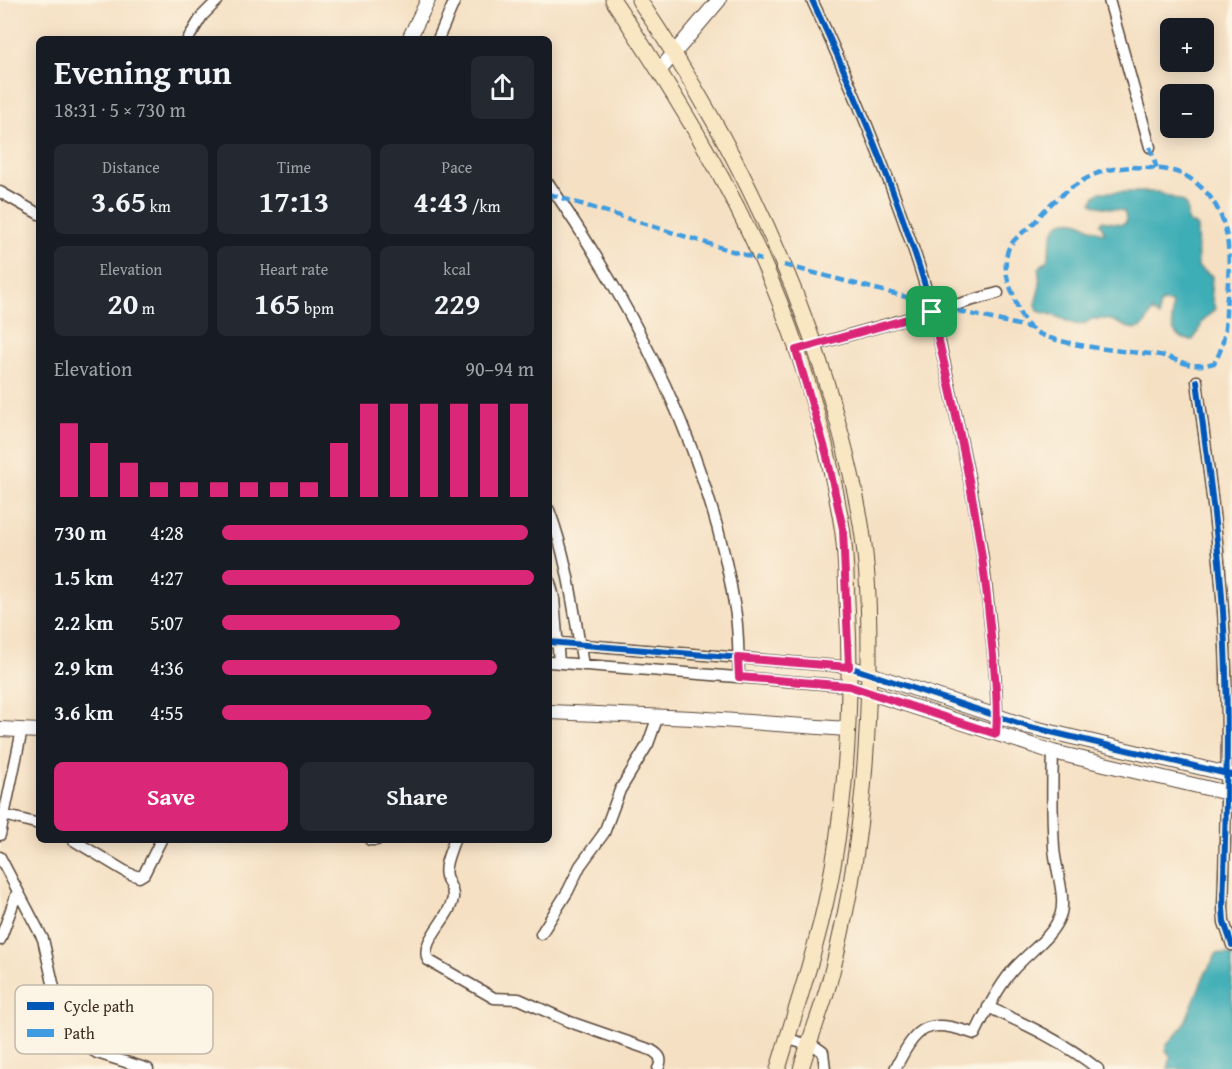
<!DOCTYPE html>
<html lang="en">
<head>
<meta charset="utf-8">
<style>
	body { margin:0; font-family:"Gentium Book Plus",serif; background:#242831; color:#f1f3f6; height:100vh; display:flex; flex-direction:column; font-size:22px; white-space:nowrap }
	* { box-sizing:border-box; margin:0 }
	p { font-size:20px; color:#9ea1a6 }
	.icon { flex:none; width:33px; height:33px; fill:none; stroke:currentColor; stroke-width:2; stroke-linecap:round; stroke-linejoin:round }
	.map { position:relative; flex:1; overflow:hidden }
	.side { position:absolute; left:36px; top:36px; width:516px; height:807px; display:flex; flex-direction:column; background:#171b24; border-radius:9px; box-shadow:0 3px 15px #0003 }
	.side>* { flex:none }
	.tools { position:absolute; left:1160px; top:18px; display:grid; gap:12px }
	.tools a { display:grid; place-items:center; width:54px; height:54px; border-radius:9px; background:#171b24; box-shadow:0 3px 15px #0003; font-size:30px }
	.pin { position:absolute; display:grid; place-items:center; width:51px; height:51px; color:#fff; margin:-26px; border-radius:12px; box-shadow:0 3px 9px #0006 }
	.round { display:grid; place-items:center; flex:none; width:63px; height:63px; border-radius:9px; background:#242831 }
	.summary { display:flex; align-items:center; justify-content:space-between; height:102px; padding:0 18px }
	h1 { font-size:33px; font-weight:800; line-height:45px }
	.figures { display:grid; grid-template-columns:repeat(3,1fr); gap:9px; height:102px; padding:6px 18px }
	.figures div { display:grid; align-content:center; border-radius:9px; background:#242831; text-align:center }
	.figures b { font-size:30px; font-weight:800 }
	.figures small { font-size:16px; font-weight:400 }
	.figures p { font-size:16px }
	.chart { height:168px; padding:12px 18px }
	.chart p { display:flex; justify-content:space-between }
	.chart svg { width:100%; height:108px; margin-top:6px; stroke:#db2777; stroke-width:6 }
	.cta { display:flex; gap:12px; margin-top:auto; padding:12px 18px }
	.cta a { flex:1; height:69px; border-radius:9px; background:#db2777; color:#fff; font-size:24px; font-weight:800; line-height:69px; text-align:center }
	.cta a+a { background:#242831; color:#f1f3f6 }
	ul { padding:0 18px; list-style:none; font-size:20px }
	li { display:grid; grid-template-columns:96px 72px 1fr; align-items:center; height:45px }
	li i { height:15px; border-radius:8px; background:#db2777 }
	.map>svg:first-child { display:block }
</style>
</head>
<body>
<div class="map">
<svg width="1232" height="1069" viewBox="0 0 1232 1069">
	<rect width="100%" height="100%" fill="#fcf5e5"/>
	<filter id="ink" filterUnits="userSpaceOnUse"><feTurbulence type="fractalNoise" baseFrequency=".0167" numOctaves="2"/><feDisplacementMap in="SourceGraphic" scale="12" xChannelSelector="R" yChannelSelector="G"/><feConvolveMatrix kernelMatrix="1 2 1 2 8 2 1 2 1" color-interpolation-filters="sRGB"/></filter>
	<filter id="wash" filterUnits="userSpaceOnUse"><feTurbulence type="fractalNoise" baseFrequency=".008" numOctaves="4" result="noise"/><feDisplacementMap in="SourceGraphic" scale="24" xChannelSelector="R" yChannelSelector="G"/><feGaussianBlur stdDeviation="1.35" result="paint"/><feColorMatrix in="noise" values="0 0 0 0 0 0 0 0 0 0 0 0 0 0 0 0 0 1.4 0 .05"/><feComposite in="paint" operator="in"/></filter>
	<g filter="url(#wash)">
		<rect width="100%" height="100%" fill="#f5e0c3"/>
		<path fill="#3cadb6" stroke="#3c6c6a" stroke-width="1.5" d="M1100,192H1157L1184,202L1187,208V221L1197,226L1198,267L1212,276L1211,293L1215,309L1202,322L1199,331L1193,340C1168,340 1172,322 1172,303L1162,302L1159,307V317L1152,311C1149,316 1147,324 1142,327C1133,333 1119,322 1110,320C1104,318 1097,319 1091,319C1081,330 1069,322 1058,317C1051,314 1044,313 1038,311C1033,300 1039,294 1040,284C1040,279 1038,275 1039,270C1039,265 1045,264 1047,260C1052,248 1049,223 1066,221C1084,218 1089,232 1105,233L1100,223L1102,221L1122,224L1126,222L1125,212C1114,206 1102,210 1092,203L1095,196Z
			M1217,953L1232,955V1069H1168L1171,1057L1166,1050V1046L1183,1027L1204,976Z"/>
	</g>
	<g filter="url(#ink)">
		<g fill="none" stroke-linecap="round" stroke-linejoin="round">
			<defs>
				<path id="minor" d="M812,0C850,81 884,163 913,248C930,296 941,347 952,397C967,465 981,533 988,602C992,646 999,690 996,734
					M1109,0L1150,147
					M188,39L202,16L218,0
					M438,39L455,0
					M549,184C636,310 711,456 735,609C739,631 738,655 739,677
					M0,192L39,214
					M796,350L998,293
					M1197,381C1207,457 1218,534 1223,611C1230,710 1226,809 1223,907L1224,922L1232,945
					M549,510C568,559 574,613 583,665
					M549,579L554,598L559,663
					M549,642L849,667
					M549,662L849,686
					M4,815L39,824
					M0,835L22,730
					M73,840L128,873L139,877L144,874L161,840
					M370,840H377
					M454,840C451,851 443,865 446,876C448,884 454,889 453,898C450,919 419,941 428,960L494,998L519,999L570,1022L651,1050C660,1055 663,1059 658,1069
					M0,857L43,939L60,1014L80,1042L97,1053L148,1069
					M541,934L568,891L580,866L604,833L620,790L648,744L658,716
					M0,940L17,893
					M988,1007C1027,1025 1064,1042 1098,1069
					M788,1039L816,1047L823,1052L825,1069
					M895,1069C917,1026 926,1017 975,1034C986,1012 997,989 1012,971C1028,952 1051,939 1060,916C1067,898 1055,867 1054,848C1052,816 1052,784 1053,752"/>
				<path id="tertiary" d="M409,39L428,0
					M659,71L719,0
					M849,667L1030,727L1232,775
					M849,686L1053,752L1232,794
					M549,712L693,718L847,729
					M0,729L39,731"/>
				<path id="secondary" d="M613,0C676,95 738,195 780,303C807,373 830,452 842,527C846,551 846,576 847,600C852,689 848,779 833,866C821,936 798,1002 778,1069
					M639,0C727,130 797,271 838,423C849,463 859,503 864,545C869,586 869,627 869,669C868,741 863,813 851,883C845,916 838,950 829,983C821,1012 809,1040 801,1069"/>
			</defs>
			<use href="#minor" stroke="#574537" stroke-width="13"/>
			<use href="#tertiary" stroke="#574537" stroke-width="16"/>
			<use href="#secondary" stroke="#574537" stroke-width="17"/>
			<use href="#minor" stroke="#fff" stroke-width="10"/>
			<use href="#tertiary" stroke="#fff" stroke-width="14"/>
			<use href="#secondary" stroke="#f9e7c3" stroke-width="15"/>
			<path stroke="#3f9ce0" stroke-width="4.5" stroke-dasharray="9 4.5" stroke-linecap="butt" d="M1150,147L1157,169
				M1132,167C1146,168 1160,168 1173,171C1188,175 1197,183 1207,193C1232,224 1230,257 1227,296C1225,319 1227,344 1214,363C1184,371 1179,356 1152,354C1126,352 1057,345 1036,332C1020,321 1019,311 1013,294C1007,280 1003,266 1008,250C1012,239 1024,232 1033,224C1038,219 1042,212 1048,207C1059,195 1085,177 1101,172C1110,169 1122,168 1132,167Z
				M549,194L761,260
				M784,265L929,303
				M945,308L1031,328"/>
			<defs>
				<path id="cycleway" d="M812,0C850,81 884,163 913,248C930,296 941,347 952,397C967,465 981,533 988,602C992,646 999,690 996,734
					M1197,381C1207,457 1218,534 1223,611C1230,710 1226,809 1223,907L1224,922L1232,945
					M549,642L849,667L1030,727L1232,775"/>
			</defs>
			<use href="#cycleway" stroke="#fcf5e5" stroke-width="10"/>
			<use href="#cycleway" stroke="#0057b8" stroke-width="6"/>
		</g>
	</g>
	<g fill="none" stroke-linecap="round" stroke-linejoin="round" filter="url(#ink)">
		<defs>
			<path id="route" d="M932,312C957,416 980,518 990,625C993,661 999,698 996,734L849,686L739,677L738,658L849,667L843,529L826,452L796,350Z"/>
		</defs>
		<use href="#route" stroke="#fff" stroke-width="12"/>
		<use href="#route" stroke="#db2777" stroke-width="8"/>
	</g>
	<rect x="15" y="985" width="198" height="69" rx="9" fill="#fcf5e5" stroke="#c2b8a9" stroke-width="1.5"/>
	<rect x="27" y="1002" width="27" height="8" fill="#0057b8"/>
	<rect x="27" y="1029" width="27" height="8" fill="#3f9ce0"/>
	<g font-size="16" fill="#3b2a1e">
		<text x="64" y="1012">Cycle path</text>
		<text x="64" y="1039">Path</text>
	</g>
</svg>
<div class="tools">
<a>+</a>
<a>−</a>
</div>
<div class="pin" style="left:932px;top:312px;background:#1e9e55"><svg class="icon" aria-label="arrive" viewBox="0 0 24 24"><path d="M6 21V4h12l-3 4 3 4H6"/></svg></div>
<section class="side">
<div class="summary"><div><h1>Evening run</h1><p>18:31 · 5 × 730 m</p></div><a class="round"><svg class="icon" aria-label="share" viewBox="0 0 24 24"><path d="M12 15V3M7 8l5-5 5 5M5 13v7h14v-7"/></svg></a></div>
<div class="figures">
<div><p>Distance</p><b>3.65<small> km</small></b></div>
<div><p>Time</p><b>17:13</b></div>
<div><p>Pace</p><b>4:43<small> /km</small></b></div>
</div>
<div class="figures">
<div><p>Elevation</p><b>20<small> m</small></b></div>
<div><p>Heart rate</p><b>165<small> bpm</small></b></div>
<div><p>kcal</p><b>229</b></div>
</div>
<div class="chart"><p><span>Elevation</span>90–94 m</p>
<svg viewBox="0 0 160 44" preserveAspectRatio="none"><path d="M5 44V14M15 44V22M25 44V30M35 44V38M45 44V38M55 44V38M65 44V38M75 44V38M85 44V38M95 44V22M105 44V6M115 44V6M125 44V6M135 44V6M145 44V6M155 44V6"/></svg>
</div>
<ul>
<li><b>730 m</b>4:28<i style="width:98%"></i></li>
<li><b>1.5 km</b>4:27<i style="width:100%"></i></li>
<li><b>2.2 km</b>5:07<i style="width:57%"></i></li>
<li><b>2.9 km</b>4:36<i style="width:88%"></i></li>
<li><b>3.6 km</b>4:55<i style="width:67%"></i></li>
</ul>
<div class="cta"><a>Save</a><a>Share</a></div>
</section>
</div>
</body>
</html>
